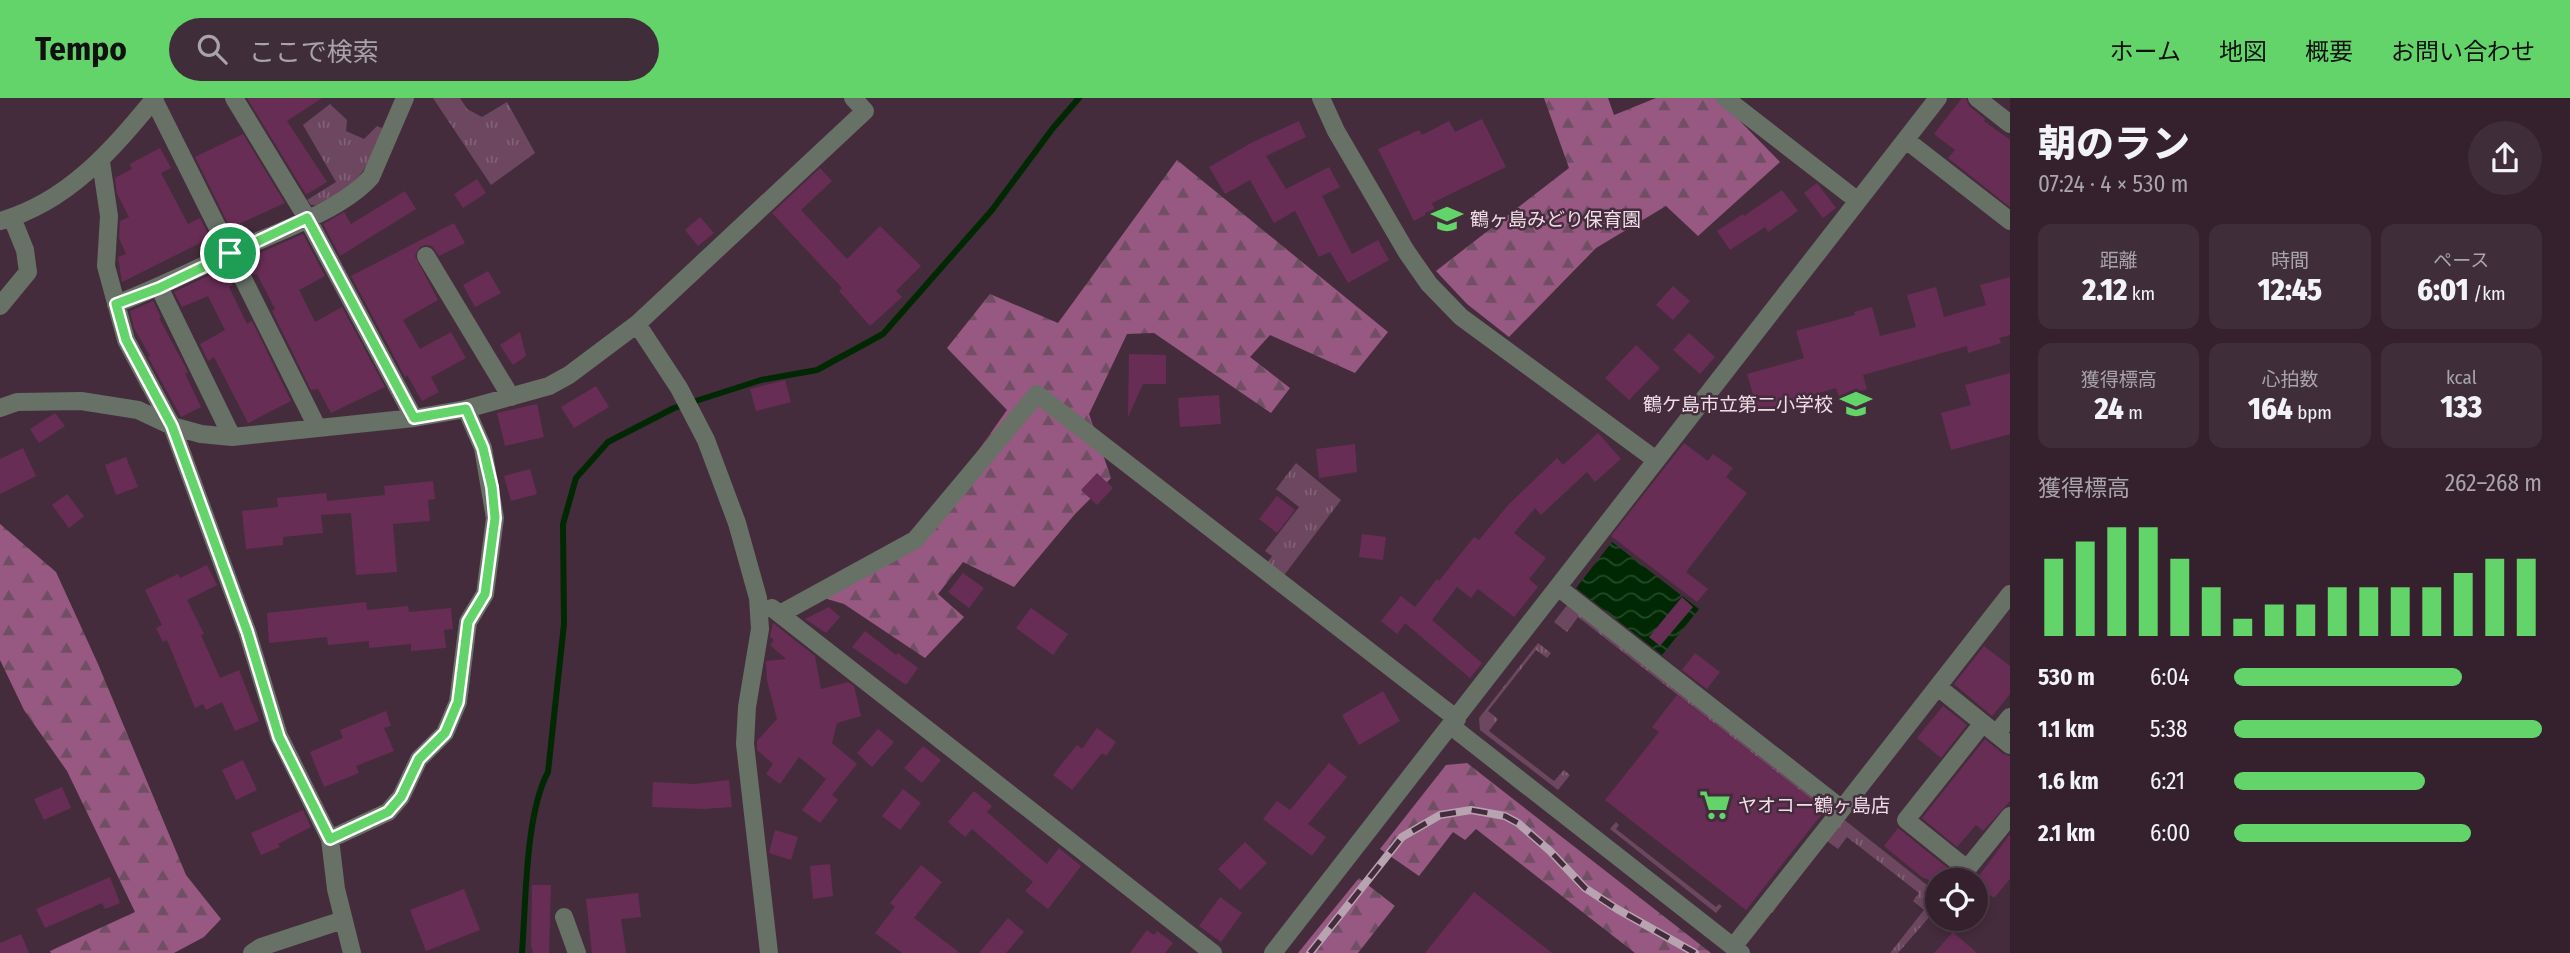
<!DOCTYPE html>
<html lang="ja">
<head>
<meta charset="utf-8">
<style>
	body { margin:0; font-family:"Fira Sans Condensed","Noto Sans JP",sans-serif; background:#3f2e39; color:#f1f3f6; height:100vh; display:flex; flex-direction:column; font-size:26px; white-space:nowrap }
	* { box-sizing:border-box; margin:0 }
	p { font-size:23px; color:#a9a3aa }
	.icon { flex:none; width:38px; height:38px; fill:none; stroke:currentColor; stroke-width:2; stroke-linecap:round; stroke-linejoin:round }
	.map { position:relative; flex:1; overflow:hidden }
	.details { display:flex; flex-direction:column; background:#34212d; width:560px }
	.details>* { flex:none }
	.tools { position:absolute; left:1925px; top:770px; display:grid; gap:14px }
	.tools a { display:grid; place-items:center; width:63px; height:63px; border-radius:50%; background:#34212d; box-shadow:0 4px 10px #0003,0 0 0 2px #4e3e49; font-size:35px }
	.pin { position:absolute; display:grid; place-items:center; width:60px; height:60px; color:#fff; margin:-30px; border:4px solid #fff; border-radius:50%; box-shadow:0 2px 7px #0007 }
	.round { display:grid; place-items:center; flex:none; width:74px; height:74px; border-radius:37px; background:#3f2e39 }
	.headline { display:flex; align-items:center; justify-content:space-between; height:119px; padding:0 28px }
	h1 { font-size:38px; font-weight:800; line-height:52px }
	.stats { display:grid; grid-template-columns:repeat(3,1fr); gap:10px; height:119px; padding:7px 28px }
	.stats div { display:grid; align-content:center; border-radius:14px; background:#3f2e39; text-align:center }
	.stats b { font-size:30px; font-weight:800 }
	.stats small { font-size:19px; font-weight:400 }
	.stats p { font-size:19px }
	.chart { height:196px; padding:14px 28px }
	.chart p { display:flex; justify-content:space-between }
	.chart svg { width:100%; height:126px; margin-top:7px; stroke:#63d469; stroke-width:6 }
	ul { padding:0 28px; list-style:none; font-size:23px }
	li { display:grid; grid-template-columns:112px 84px 1fr; align-items:center; height:52px }
	li i { height:18px; border-radius:9px; background:#63d469 }
	header { display:flex; align-items:center; gap:42px; box-sizing:border-box; height:98px; padding:0 35px; background:#63d469; color:#111 }
	header strong { font-size:33px }
	nav { display:flex; gap:38px; margin-inline-start:auto; font-size:24px }
	.search { width:490px; height:63px; background:#3f2e39; display:flex; align-items:center; gap:18px; box-sizing:border-box; padding:0 24px; border-radius:38px; color:#a9a3aa; font-size:26px }
	main { display:flex; flex:1; min-height:0 }
	.map>svg:first-child { display:block }
</style>
</head>
<body>
<header>
<strong>Tempo</strong>
<div class="search"><svg class="icon" aria-label="search" viewBox="0 0 24 24"><circle cx="10" cy="10" r="6"/><path d="M15 15l6 6"/></svg>ここで検索</div>
<nav><a>ホーム</a><a>地図</a><a>概要</a><a>お問い合わせ</a></nav>
</header>
<main>
<div class="map">
<svg width="2010" height="855" viewBox="0 0 2010 855">
	<defs>
		<pattern id="grass-tufts" width="24" height="20" patternUnits="userSpaceOnUse" patternTransform="scale(1.75)"><rect width="24" height="20" fill="#6c475f"/><path d="M3 7l-1-3M5 7V3M7 7l1-3M15 17l-1-3M17 17v-4M19 17l1-3" fill="none" stroke="#816176"/></pattern>
		<pattern id="forest-firs" width="22" height="20" patternUnits="userSpaceOnUse" patternTransform="scale(1.75)"><rect width="22" height="20" fill="#975982"/><path d="M5 1l3.5 6h-7zM16 11l3.5 6h-7z" fill="#704e64"/></pattern>
		<pattern id="water-waves" width="16" height="10" patternUnits="userSpaceOnUse" patternTransform="scale(1.75)"><rect width="16" height="10" fill="#002903"/><path d="M0 5q4-4 8 0t8 0" fill="none" stroke="#264828"/></pattern>
	</defs>
	<rect width="100%" height="100%" fill="#452c3c"/>
	<path fill="url(#grass-tufts)" d="M433,0H460L467,11L482,19L507,4L535,55L491,87Z
		M330,6L347,22L346,33L364,41L377,28L384,31C364,76 362,84 316,107H311L307,102L336,84L303,27Z
		M1296,365L1341,402L1282,480L1266,467L1272,458L1265,453L1299,409L1276,391Z
		M1568,506L1826,706L1825,712L1578,519L1567,534L1554,524Z
		M1538,545L1551,555L1547,560L1536,552L1488,613L1498,621L1489,633L1554,683L1564,672L1570,677L1558,692L1480,632L1479,620Z
		M1842,720L1937,795V810L1898,855H1890L1924,812L1913,803L1919,795L1847,739L1838,751L1827,743L1772,815L1769,812Z
		M1616,724L1619,727L1616,731L1716,809L1719,806L1722,808L1716,815L1610,731Z"/>
	<path fill="url(#forest-firs)" d="M1544,0H1608L1614,17L1656,0H1723L1741,24L1780,64L1698,138L1666,108L1596,150L1509,239L1467,206L1436,173L1569,70Z
		M1177,62L1388,234L1355,275L1270,237L1250,259L1290,290L1271,315L1154,235L1127,236L1089,316L1111,380L1075,416L1014,489L963,464L938,496L964,519L925,560L844,506L810,496L911,437L964,373L1007,312L947,250L990,196L1058,225Z
		M0,426L56,474L98,566L186,777L221,821L204,839L174,855H51L50,853L135,814L67,673L24,612L0,562Z
		M1467,665L1711,855H1635L1476,731L1465,742L1453,734L1419,778L1380,751L1446,667Z
		M1359,780L1395,808L1358,855H1298Z"/>
	<path fill="url(#water-waves)" d="M1612,444L1699,511L1662,557L1576,490Z"/>
	<g fill="none" stroke-linecap="round" stroke-linejoin="round">
		<path stroke="#002903" stroke-width="6" d="M522,855C526,805 525,717 548,674L564,526L563,426L576,380L608,344L674,310L761,282L817,272L883,236L992,112L1053,30L1079,0"/>
	</g>
	<path fill="#682d55" d="M247,0H322L287,23L327,84L307,96L305,95Z
		M1962,0H1966L1969,8L1985,21L1984,23L2010,42V109L1948,60L1955,52L1934,36Z
		M1482,21L1506,69L1432,105L1435,112L1414,123L1378,51L1419,32L1422,37L1449,23L1455,34Z
		M1299,23L1306,39L1266,58L1286,91L1329,69L1340,89L1322,98L1352,156L1378,142L1389,162L1348,185L1330,154L1319,159L1295,113L1274,125L1250,82L1225,96L1209,69L1253,44Z
		M243,36L285,105L230,130L195,59Z
		M160,50L171,70L161,75L188,126L200,120L210,140L122,184L118,159L126,156L119,140L120,123L129,119L117,96L115,80L132,71L130,66Z
		M820,70L832,83L801,112L847,161L880,128L921,168L896,193L902,199L870,228L839,193L842,190L772,115Z
		M477,81L486,95L463,110L454,96Z
		M1817,85L1836,110L1823,120L1804,95Z
		M1782,92L1798,113L1768,134L1765,129L1730,152L1717,133L1743,116L1744,118Z
		M405,93L416,111L340,158L323,126L344,114L351,126Z
		M700,119L714,135L698,148L685,132Z
		M454,125L465,145L439,158L432,148L425,147L420,149L415,158L438,202L403,222L420,251L451,234L466,260L431,279L439,294L422,303L407,277L405,279L351,178Z
		M303,136L325,178L299,192L315,224L342,209L385,289L331,315L318,291L311,292L272,213L275,211L257,176L254,177L246,161Z
		M225,170L233,187L229,189L247,226L252,223L291,303L248,325L214,259L208,263L200,246L225,232L208,198L182,209L174,194Z
		M488,173L501,195L475,209L463,187Z
		M2010,179V237L1999,240L2001,245L1968,255L1967,248L1863,277L1867,291L1839,299L1836,290L1758,313L1747,276L1804,260L1796,233L1855,217L1854,214L1872,209L1880,238L1916,229L1907,197L1936,189L1944,219L1986,207L1980,187Z
		M1673,188L1690,203L1673,222L1656,207Z
		M153,203L161,219L159,220L188,274L185,276L201,309L181,319L148,259L150,258L134,230L130,213Z
		M520,234L526,258L513,267L500,247Z
		M1689,235L1715,259L1700,276L1673,252Z
		M1636,247L1660,270L1629,302L1605,280Z
		M1129,256L1166,257V286H1143L1128,319Z
		M2010,275V336L1951,352L1941,315L1971,307L1965,287Z
		M785,282L791,304L756,313L750,291Z
		M596,288L609,309L574,330L561,309Z
		M1219,297L1221,326L1180,329L1178,300Z
		M537,306L544,339L505,348L497,315Z
		M55,315L65,328L39,345L30,331Z
		M1598,335L1621,361L1595,384L1587,374L1541,417L1535,410L1514,435L1546,460L1529,481L1538,489L1514,519L1478,491L1471,500L1457,489L1432,522L1482,565L1470,580L1405,525L1397,536L1381,523L1401,498L1415,509L1437,481L1439,483L1474,439L1479,442L1509,406L1557,360L1563,367Z
		M1684,345L1708,363L1713,356L1733,370L1726,379L1747,395L1686,474L1708,491L1697,504L1611,438Z
		M1355,346L1357,374L1319,380L1316,351Z
		M23,350L36,378L0,396V361Z
		M126,359L138,389L116,397L105,367Z
		M530,371L537,396L511,403L504,378Z
		M1097,375L1113,390L1097,407L1081,392Z
		M433,383L435,401L428,402L430,423L393,426L397,474L356,477L351,415L321,417L323,435L283,439V447L246,451L242,413L278,409L277,400L326,395L327,403L385,397L384,388Z
		M67,396L84,418L69,430L52,407Z
		M1277,398L1295,412L1277,435L1259,421Z
		M1362,436L1386,439L1383,462L1359,459Z
		M207,467L217,487L187,502L204,536L201,537L220,580L239,572L259,623L235,633L222,604L206,612L203,606L195,610L167,542L163,544L156,530L162,527L145,492L178,476L180,480Z
		M963,475L984,490L969,510L948,494Z
		M1682,499L1693,509L1660,548L1649,539Z
		M366,504L367,512L408,508L409,514L451,510L453,531L444,532L446,550L411,553V546L369,550V543L328,547L327,539L269,545L267,515Z
		M829,509L840,519L826,535L805,521Z
		M1031,510L1068,536L1053,557L1016,530Z
		M773,525L815,558L821,591L848,584L854,588L861,618L837,625L832,645L857,666L832,697L838,702L820,725L802,712L826,681L799,659L780,686L766,676L773,666L757,652V643L777,621L767,582L766,563L786,561L770,547L774,542L770,539Z
		M865,533L896,557L898,555L918,570L906,587L852,549Z
		M1984,548L2010,568V596L1992,618L1954,586Z
		M1695,555L1720,574L1707,591L1682,572Z
		M1383,593L1400,623L1359,647L1342,617Z
		M1677,597L1825,712L1746,812L1605,702L1659,634L1652,629Z
		M1943,608L1967,627L1941,660L1917,640Z
		M386,613L391,628L384,630L394,653L356,668L359,675L324,689L310,654L343,640L340,632Z
		M1097,630L1116,644L1106,658L1102,655L1072,692L1053,677L1077,647L1082,651Z
		M878,631L894,644L872,669L857,655Z
		M1985,641L2003,656L2010,658V703L1983,733L1976,727L1957,749L1922,720Z
		M923,648L941,662L922,685L904,670Z
		M243,662L257,692L236,702L222,672Z
		M1329,665L1347,679L1308,726L1326,739L1312,758L1263,721L1277,703L1290,712Z
		M729,682L732,709L704,711L652,709L653,684L695,686Z
		M62,689L71,710L44,722L34,701Z
		M903,691L921,705L900,732L882,718Z
		M974,693L992,708L987,714L1047,766L1059,750L1081,768L1048,811L1025,793L1033,784L972,731L965,739L948,724Z
		M303,712L311,729L278,746L280,749L261,757L251,735Z
		M1898,730L1960,780L1964,782H1929L1922,779L1884,748Z
		M775,732L798,739L791,762L769,755Z
		M2010,736V781L1994,800L1990,797L1976,814V782Z
		M1245,744L1267,765L1240,792L1218,771Z
		M830,766L833,798L813,801L810,768Z
		M921,767L942,784L914,820L960,855H902L875,835L895,809L890,805Z
		M110,779L120,805L105,811L102,805L45,830L36,811Z
		M532,787H551L549,855H533L531,848Z
		M464,791L480,832L426,853L410,812Z
		M1474,794L1552,855H1425Z
		M638,795L641,819L621,821L626,855H592L586,801Z
		M1220,799L1242,815L1221,844L1199,828Z
		M1008,820L1024,834L1006,855H979Z
		M1147,832L1154,837L1157,833L1173,845L1165,855H1130Z
		M1953,834L1977,855H1934Z
		M21,836L29,855H0V845Z"/>
	<g fill="none" stroke-linecap="round" stroke-linejoin="round">
		<path stroke="#677166" stroke-width="18" d="M234,0L307,120L414,320
			M1321,0L1336,33L1406,153L1429,186L1461,219L1656,362
			M1725,0L1858,103
			M1977,0L2010,26
			M154,2L317,329
			M1906,42L2010,123
			M101,64L109,118L106,168L126,242L172,328L247,533L279,638L330,741L336,791L352,855
			M0,123C68,104 112,52 155,0
			M426,158L511,299
			M159,189L232,339
			M116,206C158,190 198,170 239,151C278,134 343,111 371,79L405,0
			M0,208L28,174L25,152L12,120
			M637,226L679,290L706,342L737,425L758,500L760,531L747,609L745,646L769,855
			M0,310L17,304L81,303L138,312L172,328L201,336L232,339L414,320L466,311L549,288L569,277L637,226L865,13L853,0
			M1559,490L1842,711L1733,849
			M772,510L1213,855
			M780,516L915,442L1037,296L1457,621
			M1938,589L2010,647
			M1983,625L1906,722L1967,771L2010,718
			M1451,628L1741,855
			M1996,636L2010,619
			M1842,711L2010,496
			M330,741L388,714L401,699L419,661L445,635L458,604L468,524L485,496L495,420L483,350L466,311
			M564,819L577,855
			M252,855L261,849L343,822
			M1273,855L1938,0"/>
		<defs>
			<path id="rail" d="M1310,855L1402,739L1440,717L1471,712L1505,718L1518,725L1550,753L1585,790L1617,811L1695,855"/>
		</defs>
		<use href="#rail" stroke="#b7a4b0" stroke-width="8"/>
		<use href="#rail" stroke="#452c3c" stroke-width="5" stroke-dasharray="16" stroke-linecap="butt"/>
	</g>
	<g fill="none" stroke-linecap="round" stroke-linejoin="round">
		<defs>
			<path id="route" d="M307,120L414,320L466,311L483,350L492,389L495,420L485,496L468,524L458,604L445,635L419,661L401,699L388,714L330,741L279,639L247,533L172,328L126,242L116,206L159,190Z"/>
		</defs>
		<use href="#route" stroke="#fff" stroke-width="14"/>
		<use href="#route" stroke="#63d469" stroke-width="9"/>
	</g>
	<defs>
		<symbol id="school-bare" viewBox="-9 -9 18 18"><path d="M0-5L7-2L0 1L-7-2ZM-4 1L0 2.5L4 1V4Q0 6-4 4Z" fill="#63d469" stroke="#452c3c" stroke-width="2.5" paint-order="stroke"/></symbol>
		<symbol id="supermarket-bare" viewBox="-9 -9 18 18"><path d="M-6-5.5h2.5l.6 2H6L4.5 2H-2.5L-4.4-4H-6ZM-1.5 3.2a1.3 1.3 0 1 0 .1 0ZM3 3.2a1.3 1.3 0 1 0 .1 0Z" fill="#63d469" stroke="#452c3c" stroke-width="2.5" paint-order="stroke"/></symbol>
	</defs>
	<g fill-rule="evenodd">
		<use href="#school-bare" x="1425" y="99" width="44" height="44"/>
		<use href="#school-bare" x="1834" y="284" width="44" height="44"/>
		<use href="#supermarket-bare" x="1693" y="685" width="44" height="44"/>
	</g>
	<g text-anchor="middle" dominant-baseline="central" stroke-width="5" stroke-linejoin="round" paint-order="stroke">
		<g font-size="19" fill="#efdee8" stroke="#452c3c" text-anchor="start">
			<text x="1470" y="121">鶴ヶ島みどり保育園</text>
			<text x="1833" y="306" text-anchor="end">鶴ケ島市立第二小学校</text>
			<text x="1738" y="707">ヤオコー鶴ヶ島店</text>
		</g>
	</g>
</svg>
<div class="tools">
<a><svg class="icon" aria-label="locate" viewBox="0 0 24 24"><circle cx="12" cy="12" r="6"/><path d="M12 2v4M12 18v4M2 12h4M18 12h4"/></svg></a>
</div>
<div class="pin" style="left:230px;top:155px;background:#1e9e55"><svg class="icon" aria-label="arrive" viewBox="0 0 24 24"><path d="M6 21V4h12l-3 4 3 4H6"/></svg></div>
</div>
<section class="details">
<div class="headline"><div><h1>朝のラン</h1><p>07:24 · 4 × 530 m</p></div><a class="round"><svg class="icon" aria-label="share" viewBox="0 0 24 24"><path d="M12 15V3M7 8l5-5 5 5M5 13v7h14v-7"/></svg></a></div>
<div class="stats">
<div><p>距離</p><b>2.12<small> km</small></b></div>
<div><p>時間</p><b>12:45</b></div>
<div><p>ペース</p><b>6:01<small> /km</small></b></div>
</div>
<div class="stats">
<div><p>獲得標高</p><b>24<small> m</small></b></div>
<div><p>心拍数</p><b>164<small> bpm</small></b></div>
<div><p>kcal</p><b>133</b></div>
</div>
<div class="chart"><p><span>獲得標高</span>262–268 m</p>
<svg viewBox="0 0 160 44" preserveAspectRatio="none"><path d="M5 44V17M15 44V11M25 44V6M35 44V6M45 44V17M55 44V27M65 44V38M75 44V33M85 44V33M95 44V27M105 44V27M115 44V27M125 44V27M135 44V22M145 44V17M155 44V17"/></svg>
</div>
<ul>
<li><b>530 m</b>6:04<i style="width:74%"></i></li>
<li><b>1.1 km</b>5:38<i style="width:100%"></i></li>
<li><b>1.6 km</b>6:21<i style="width:62%"></i></li>
<li><b>2.1 km</b>6:00<i style="width:77%"></i></li>
</ul>
</section>
</main>
</body>
</html>
